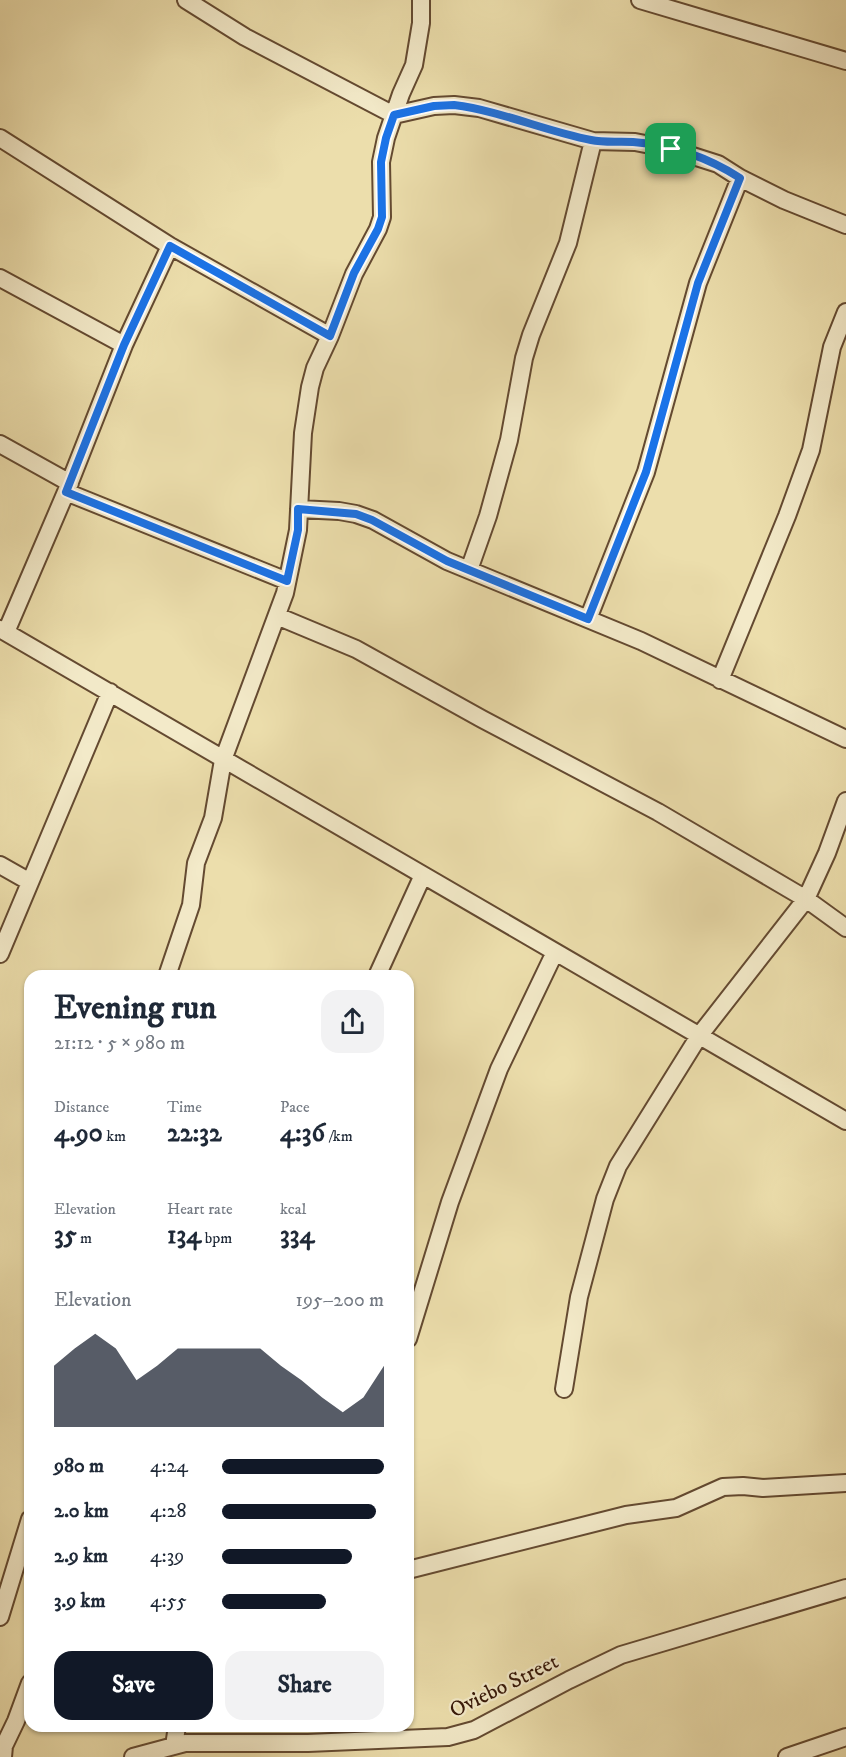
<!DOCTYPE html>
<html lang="en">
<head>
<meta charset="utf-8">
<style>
	body { margin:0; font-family:"IM FELL DW Pica",serif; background:#f2f2f3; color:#1f2937; height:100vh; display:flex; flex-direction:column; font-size:22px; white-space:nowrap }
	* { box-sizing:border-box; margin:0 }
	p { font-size:20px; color:#747a83 }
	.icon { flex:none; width:33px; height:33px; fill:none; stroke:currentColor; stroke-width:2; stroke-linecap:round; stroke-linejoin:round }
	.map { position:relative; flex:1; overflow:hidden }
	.details { position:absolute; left:24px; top:970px; width:390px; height:762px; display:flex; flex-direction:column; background:#fff; border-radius:18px; box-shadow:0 2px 4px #0004 }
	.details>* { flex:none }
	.pin { position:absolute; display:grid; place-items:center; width:51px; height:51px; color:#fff; margin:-26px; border-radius:12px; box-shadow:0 3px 9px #0006 }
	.round { display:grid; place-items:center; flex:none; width:63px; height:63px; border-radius:18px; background:#f2f2f3 }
	.headline { display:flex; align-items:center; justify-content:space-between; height:102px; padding:0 30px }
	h1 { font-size:33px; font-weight:700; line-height:45px }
	.figures { display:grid; grid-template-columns:repeat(3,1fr); gap:9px; height:102px; padding:6px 30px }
	.figures div { display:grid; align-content:center }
	.figures b { font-size:26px; font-weight:700 }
	.figures small { font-size:16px; font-weight:400 }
	.figures p { font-size:16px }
	.chart { height:168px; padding:12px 30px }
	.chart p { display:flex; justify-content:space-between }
	.chart svg { width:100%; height:108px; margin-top:6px; fill:#111827; opacity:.7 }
	.primary-button { display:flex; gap:12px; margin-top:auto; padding:12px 30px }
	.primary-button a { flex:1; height:69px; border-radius:18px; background:#111827; color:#fff; font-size:24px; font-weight:700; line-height:69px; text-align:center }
	.primary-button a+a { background:#f2f2f3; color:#1f2937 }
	ul { padding:0 30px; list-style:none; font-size:20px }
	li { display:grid; grid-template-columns:96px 72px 1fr; align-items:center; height:45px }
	li i { height:15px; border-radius:8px; background:#111827 }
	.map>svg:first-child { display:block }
</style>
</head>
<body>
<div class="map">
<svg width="846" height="1757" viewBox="0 0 846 1757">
	<rect width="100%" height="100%" fill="#ecdeac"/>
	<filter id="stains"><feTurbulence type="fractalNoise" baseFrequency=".00333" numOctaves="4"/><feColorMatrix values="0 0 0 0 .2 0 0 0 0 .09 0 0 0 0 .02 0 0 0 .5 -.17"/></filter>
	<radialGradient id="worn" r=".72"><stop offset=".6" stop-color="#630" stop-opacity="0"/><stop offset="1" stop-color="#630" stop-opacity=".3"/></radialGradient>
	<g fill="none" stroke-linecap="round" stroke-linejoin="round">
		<defs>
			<path id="minor" d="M186,0L245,37L394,115L434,106L454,105L479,108L593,141L635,142L671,149L718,164L740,178L784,200L846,225
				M640,0L846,61
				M0,138L170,246L330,336
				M0,278L124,345
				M0,444L70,483
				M66,492L287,581
				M299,509L339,511L356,514L373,520L447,561L641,641L846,739
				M469,570L488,516L509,440L524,358L531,335L568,243L593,141
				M277,616L356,649L482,719L658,812L806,899L846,928
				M588,619L646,472L698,283L740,178
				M0,629L846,1121
				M6,632L66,492L124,345L170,246
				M720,680L787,516L811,450L832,347L846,312
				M0,865L30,882
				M0,954L110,692
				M167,976L191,905L196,863L213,818L223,760L285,593L298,530L303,433L310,387L315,368L330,336L354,274L378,229L382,217L381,162L386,138L401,94L414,65L421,23V0
				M377,976L423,875
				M408,1339L450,1202L499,1069L555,952
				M564,1389L579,1297L605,1199L618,1166L699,1036L806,899L827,853L846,801
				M408,1570L626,1515L676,1508L723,1487L743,1486L763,1488L846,1483
				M0,1617L30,1519
				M174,1746L177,1726
				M3,1757L4,1746L16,1721L30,1683
				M133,1757L185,1743H308L448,1737L474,1730L569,1680L621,1655L846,1588
				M787,1757L846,1737"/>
		</defs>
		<use href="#minor" stroke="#644a31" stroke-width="20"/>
		<use href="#minor" stroke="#f3eac9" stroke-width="16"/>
	</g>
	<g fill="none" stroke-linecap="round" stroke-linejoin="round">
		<defs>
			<path id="route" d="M454,105C501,111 545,131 591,140C605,143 619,141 633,142C671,145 709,158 740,178L698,283L646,472L588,619L447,561L372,520L356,514L298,509V530L287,581L66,492L124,345L170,246L330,336L354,273L378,229L382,217L381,162L386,138L394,115L434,106Z"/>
		</defs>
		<use href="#route" stroke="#fff" stroke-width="12"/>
		<use href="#route" stroke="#1a73e8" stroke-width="8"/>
	</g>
	<g text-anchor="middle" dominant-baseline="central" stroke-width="4.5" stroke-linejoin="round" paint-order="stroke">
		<g font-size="22" fill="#371808" stroke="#f3eac9">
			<text transform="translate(504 1686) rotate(-26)">Oviebo Street</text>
		</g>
	</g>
	<rect width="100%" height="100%" filter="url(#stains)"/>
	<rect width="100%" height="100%" fill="url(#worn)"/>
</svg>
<div class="pin" style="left:671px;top:149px;background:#1e9e55"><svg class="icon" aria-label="arrive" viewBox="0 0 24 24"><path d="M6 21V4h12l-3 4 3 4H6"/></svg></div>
<section class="details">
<div class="headline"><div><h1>Evening run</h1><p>21:12 · 5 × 980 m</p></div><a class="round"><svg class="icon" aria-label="share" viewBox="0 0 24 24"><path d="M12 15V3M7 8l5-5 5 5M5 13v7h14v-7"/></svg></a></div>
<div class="figures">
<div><p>Distance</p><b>4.90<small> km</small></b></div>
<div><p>Time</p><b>22:32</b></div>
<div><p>Pace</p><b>4:36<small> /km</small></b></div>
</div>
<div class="figures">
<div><p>Elevation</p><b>35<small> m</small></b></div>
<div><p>Heart rate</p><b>134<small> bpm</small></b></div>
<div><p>kcal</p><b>334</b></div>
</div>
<div class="chart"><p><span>Elevation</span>195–200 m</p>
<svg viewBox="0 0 160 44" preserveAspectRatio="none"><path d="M0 44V19L10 12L20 6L30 12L40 25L50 19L60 12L70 12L80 12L90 12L100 12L110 19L120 25L130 32L140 38L150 32L160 19V44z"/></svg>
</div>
<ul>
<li><b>980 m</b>4:24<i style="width:100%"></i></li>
<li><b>2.0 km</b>4:28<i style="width:95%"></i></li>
<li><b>2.9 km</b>4:39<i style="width:80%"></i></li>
<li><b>3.9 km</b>4:55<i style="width:64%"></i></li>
</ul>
<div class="primary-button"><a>Save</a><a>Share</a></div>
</section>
</div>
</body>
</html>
